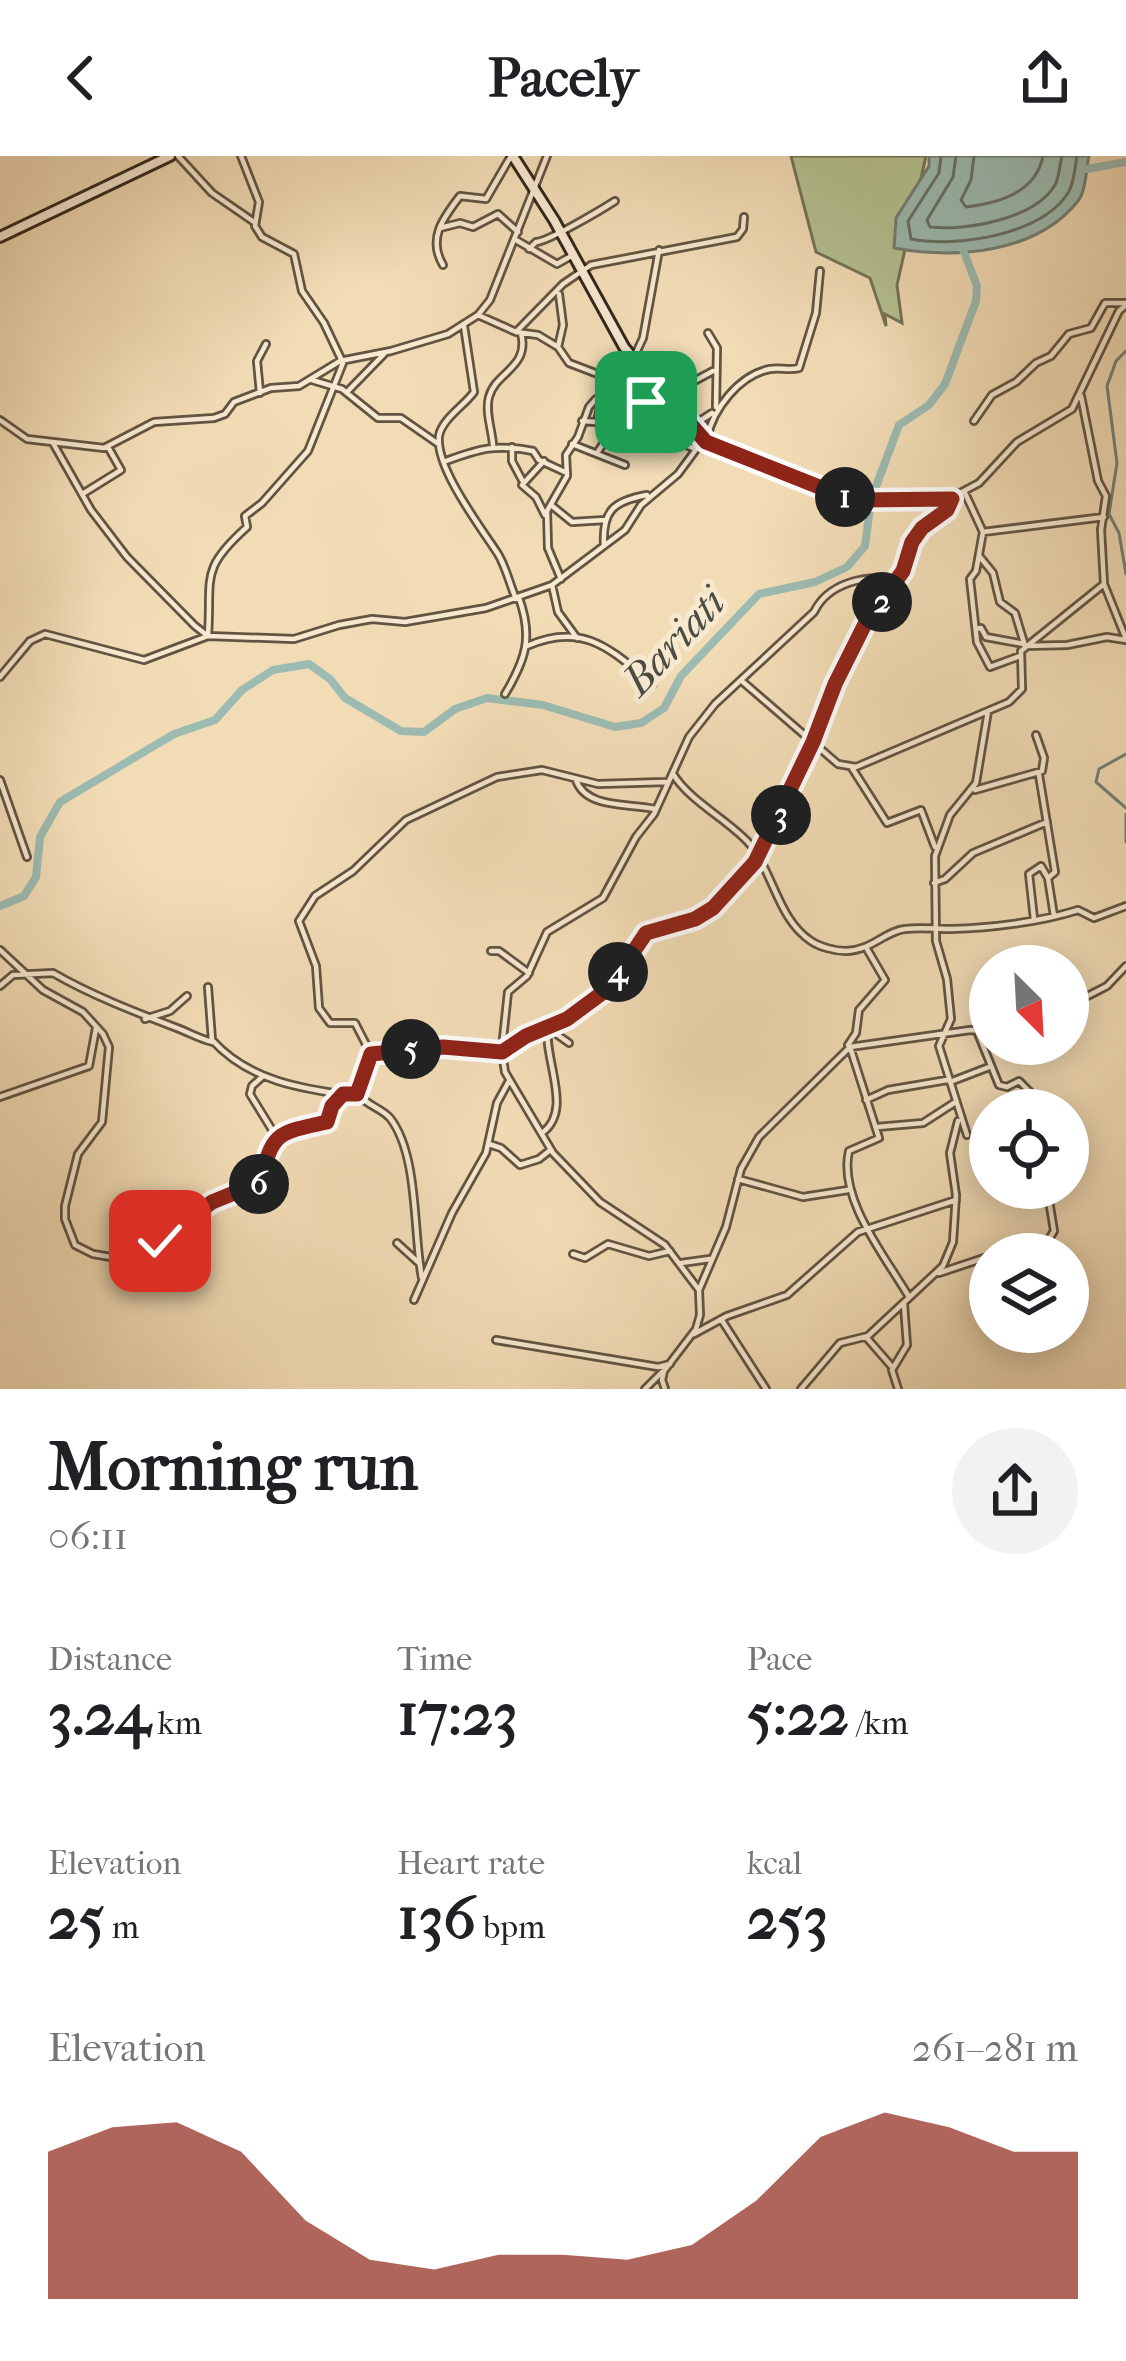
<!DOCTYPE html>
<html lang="en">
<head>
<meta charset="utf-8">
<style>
	body { margin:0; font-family:"IM FELL French Canon",serif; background:#f2f2f2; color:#202124; height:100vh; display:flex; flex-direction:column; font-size:45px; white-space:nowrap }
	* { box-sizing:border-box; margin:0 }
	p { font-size:39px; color:#757577 }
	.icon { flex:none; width:66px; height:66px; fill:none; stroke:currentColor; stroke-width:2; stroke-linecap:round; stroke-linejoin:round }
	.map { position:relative; height:1233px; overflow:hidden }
	.panel { display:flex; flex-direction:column; background:#fff; flex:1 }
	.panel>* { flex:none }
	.needle { width:78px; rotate:156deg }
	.fabs { position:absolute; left:969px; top:789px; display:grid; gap:24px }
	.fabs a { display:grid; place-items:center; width:120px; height:120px; border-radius:50%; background:#fff; box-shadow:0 6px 30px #0003; font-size:60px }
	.pin { position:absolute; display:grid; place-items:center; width:102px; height:102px; color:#fff; margin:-51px; border-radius:24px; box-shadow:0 6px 18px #0006 }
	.km { position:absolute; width:60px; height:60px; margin:-30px; border-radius:50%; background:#222; color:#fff; font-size:33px; line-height:60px; text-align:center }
	.round { display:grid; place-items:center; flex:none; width:126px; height:126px; border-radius:63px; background:#f2f2f2 }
	.summary { display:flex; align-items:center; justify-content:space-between; height:204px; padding:0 48px }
	h1 { font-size:66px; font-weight:700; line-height:90px }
	.stats { display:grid; grid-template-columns:repeat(3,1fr); gap:18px; height:204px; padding:12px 48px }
	.stats div { display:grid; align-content:center }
	.stats b { font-size:60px; font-weight:700 }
	.stats small { font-size:33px; font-weight:400 }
	.stats p { font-size:33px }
	.chart { height:336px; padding:24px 48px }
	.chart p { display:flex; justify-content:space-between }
	.chart svg { width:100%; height:216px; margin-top:12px; fill:#8f2418; opacity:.7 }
	header { display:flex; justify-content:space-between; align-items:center; height:156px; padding:0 48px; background:#fff; font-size:54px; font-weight:700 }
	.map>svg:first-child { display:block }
</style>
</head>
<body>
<header><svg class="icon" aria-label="back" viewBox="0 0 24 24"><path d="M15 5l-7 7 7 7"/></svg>Pacely<svg class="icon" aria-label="share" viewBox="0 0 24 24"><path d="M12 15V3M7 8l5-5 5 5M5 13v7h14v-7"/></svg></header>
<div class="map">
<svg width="1126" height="1233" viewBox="0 0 1126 1233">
	<rect width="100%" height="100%" fill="#f2dcb6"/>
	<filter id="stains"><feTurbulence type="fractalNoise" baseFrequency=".00167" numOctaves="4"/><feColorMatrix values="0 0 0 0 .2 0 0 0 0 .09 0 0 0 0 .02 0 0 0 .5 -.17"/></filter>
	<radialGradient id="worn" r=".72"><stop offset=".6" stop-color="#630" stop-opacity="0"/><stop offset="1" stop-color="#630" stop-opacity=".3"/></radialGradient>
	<path fill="#b5c292" stroke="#747457" stroke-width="3" d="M791,0H926L897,129L902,167L885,158L886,170L870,122L816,96Z"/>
	<path fill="#9cbbb2" stroke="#728076" stroke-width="3" d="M929,0H1089C1086,13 1086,35 1078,45C1036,98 955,103 894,92L896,62L929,10Z"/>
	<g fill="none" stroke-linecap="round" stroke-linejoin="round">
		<path stroke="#677167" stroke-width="3" d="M941,0L939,17L908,65L911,83C956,92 1041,79 1068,37C1074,28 1075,11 1077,0
			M956,0L953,21L927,64L930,71C966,75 1035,63 1055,29C1059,22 1060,8 1062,0
			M974,0L971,24L961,44L966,51C1000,47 1036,36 1043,0"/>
		<path stroke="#728076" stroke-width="3" d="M1126,195L1116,205L1107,230L1117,307L1109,358L1119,377L1126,418
			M1126,598L1099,613L1096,626L1126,652
			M1126,658V686"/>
		<path stroke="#9cbbb2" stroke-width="8" d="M1087,13L1126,6
			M0,750L24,740L36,721L40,681L60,646L174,578L215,564L242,534L273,514L309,508L330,523L345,542L401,575L424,576L455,553L487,542L543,549L615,571L641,567L664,552L681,520L759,438L815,426L847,411L865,390L871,344L899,269L929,249L945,228L976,145L977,130L962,91"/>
		<defs>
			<path id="street" d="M178,0L212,37L254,66
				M440,72L460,67L473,71L498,58L518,76
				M516,84L557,108L573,99
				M529,93L536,86C547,86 601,54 615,45
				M443,109C427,82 444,61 460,40L486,43L511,0
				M478,159L516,176L538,179L558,191L569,207L616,225C639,267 648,273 693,292
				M464,170L474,236C464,250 442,263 439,280C435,312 482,373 498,398C506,411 510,429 516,443
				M516,176L563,128L591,109L737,81L743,73L744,61
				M708,177L717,192L716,251
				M558,191L563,169L559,138
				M312,224L342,233L378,262H401L437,287
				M656,229L665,216
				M620,231L643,182L659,94
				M348,235L385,197
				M664,235L671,219
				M260,237L257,205L266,188
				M623,239H637L648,247L662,235
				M1081,240L1098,325L1106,340L1101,374L1104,428L1126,483
				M674,249L685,230L713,215
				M0,264L27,283L104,292L154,266L214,262L225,258L234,246L271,232L299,230L340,205L391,195L448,178L478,159L490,144L547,0
				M582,265L597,266L601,245
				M974,265L992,239L1016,226L1036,207L1051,200L1069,178L1091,172L1105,147H1126
				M692,270L712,257
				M657,275L668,247
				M707,282C713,253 739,219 770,213C780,211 789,215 799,212L816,157L820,115
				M53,287L91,354L127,401L195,470L208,480L294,483L339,469L372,463L405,466L486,452L552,429L625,374L641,349L678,318L703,284
				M572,288L625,309
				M493,289C492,274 485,256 489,241C496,215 530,212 521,177
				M512,291V305L522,324
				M597,297L627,251
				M446,305C481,292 496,288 533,295L539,304L567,317
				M544,305L522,329L536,341L545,359
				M84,337L121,314L108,291
				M965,337L983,376L1104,361
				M864,344L945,345L979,327L1017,286L1072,253L1119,155L1126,149
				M551,349L572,366L605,364
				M983,376L976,415L970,423L977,486L990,511L1020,500
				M604,390C602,355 613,345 647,339
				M980,401L993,417L1000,446L1015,457L1025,490L1067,489L1107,481L1126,484
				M561,423L548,392L547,355L567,320L566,299L578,281L589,251L596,243L623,241
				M552,429L558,456L577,482
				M976,473L981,472L986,481L1024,488
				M527,490C584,465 611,494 653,528
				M0,521L30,485L45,478L144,504L208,480C212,421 199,414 247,371L245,360L262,347L308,295L343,207L324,167L302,135L294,98L262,81L255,70L259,46L241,0
				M743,526L838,608L856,611L1009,546L1022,533L1021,495L1104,428
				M505,538C526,503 533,481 519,442
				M852,612L887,667L921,654L935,691
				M673,618C690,645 725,662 747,685C773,713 777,763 811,785C820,791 835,795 846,795C873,794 885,775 905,773C920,771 935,773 951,773C991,772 1040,766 1078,754L1094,762L1126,750
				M1039,619L1055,716L1048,722
				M0,624L27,701
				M576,624C586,653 629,647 655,653
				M975,634L1042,615L1044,602L1036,579
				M934,727L945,723L973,697L1047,666
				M1034,763L1029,718L1041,710L1048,722L1054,760
				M0,794L43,834L83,856L103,878L109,891L102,966L78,998L65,1050V1063L75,1089L93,1098L117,1102L169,1081L212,1046L258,1028L263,1024L274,985L297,971L327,966L332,950L343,938
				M491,795H499L529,817
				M0,830L13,819L53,817C91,839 135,856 177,872C190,877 200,883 213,886
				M208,831L212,884C249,925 302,933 354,940L367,903L374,897L443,891L502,895
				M1068,850L1107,830L1126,810
				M145,863L170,855L187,840
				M548,872L569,887
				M977,875L999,929L1007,931L1019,925L1033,939L1039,954
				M848,889L856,877L859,854L885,824L867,793
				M850,891L879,982L849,995C838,1043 885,1100 909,1141
				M502,892L508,836L527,820L547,776L603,742L636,681L654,658L689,581L715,548L814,456C828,427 867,417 897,425
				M371,898L355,867H330L319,852L316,810L299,765L315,740L353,715L406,664L497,621L542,614L598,628L666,626
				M263,920L252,930L250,938L277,982
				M950,926L989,911
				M359,939C368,950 381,952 390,962C419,999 413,1078 422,1122
				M0,941L89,910L96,872
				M866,944L888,934L947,924
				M877,971L923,967L954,947
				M542,977C574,954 543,904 548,870
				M967,979L939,890L951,863L947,823L936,785L935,700L950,659L976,627L988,555
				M489,988L501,992L520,1009L539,1003L549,995
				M738,1023L803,1041L848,1034
				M397,1087L419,1107
				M573,1098L585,1102L608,1088L649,1100L670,1095
				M997,1098L1049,1083L1054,1075L1047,1032
				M681,1107L710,1103
				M939,1117L990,1100
				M699,1134L665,1089L600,1046L553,997L505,916L502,896L526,879L582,852L609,832L646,777L710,754L755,706L784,651L835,528L867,466L899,421L917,379L947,354L952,343
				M414,1144L452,1057L486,997L497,947L509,925
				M721,1163L766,1233
				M694,1178L727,1160L787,1139L858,1076L956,1044
				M866,1181L893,1212
				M496,1184L658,1211L670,1208
				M645,1233L662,1216
				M665,1233L662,1224L664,1215L696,1173L700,1159L699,1134L726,1071L741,1013L759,981L850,891L970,874L990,875
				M801,1233L840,1187L868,1180L943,1110L953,1086L956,1039L950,997L958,965
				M898,1233L892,1214L907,1189L904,1148"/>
			<path id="secondary" d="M513,0L554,64L624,191L702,282L831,336L864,344
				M0,81L170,0"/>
		</defs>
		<use href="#street" stroke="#625442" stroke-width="10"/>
		<use href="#secondary" stroke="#32271c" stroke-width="14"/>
		<use href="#street" stroke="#f7e8d0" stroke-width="4.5"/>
		<use href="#secondary" stroke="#f7e8d0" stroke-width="8"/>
	</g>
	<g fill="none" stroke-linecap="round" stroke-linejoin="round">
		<defs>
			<path id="route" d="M160,1085L212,1046L261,1026C272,975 278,977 327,966L332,950L343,938H357L371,898L443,891L502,896L526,880L567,863L609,832L646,777L695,763L713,752L755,706L813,586L835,528L866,466L903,415L912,386L922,372L947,354L952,343L860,344L842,340L706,286L662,236L655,244L646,246"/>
		</defs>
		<use href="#route" stroke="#fff" stroke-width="24"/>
		<use href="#route" stroke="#8f2418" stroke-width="15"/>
	</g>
	<g text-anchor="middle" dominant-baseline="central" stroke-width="10" stroke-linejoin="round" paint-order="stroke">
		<g font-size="42" font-style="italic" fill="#4c4c42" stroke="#f7e8d0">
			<text transform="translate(674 486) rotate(-47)">Bariati</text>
		</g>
	</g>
	<rect width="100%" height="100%" filter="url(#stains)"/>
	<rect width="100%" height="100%" fill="url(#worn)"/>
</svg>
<div class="fabs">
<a><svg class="needle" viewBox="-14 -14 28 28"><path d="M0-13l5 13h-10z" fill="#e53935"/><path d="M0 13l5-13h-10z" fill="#757577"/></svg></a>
<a><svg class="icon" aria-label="locate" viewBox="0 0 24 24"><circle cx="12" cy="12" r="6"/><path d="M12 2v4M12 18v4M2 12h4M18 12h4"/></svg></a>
<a><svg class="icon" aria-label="layers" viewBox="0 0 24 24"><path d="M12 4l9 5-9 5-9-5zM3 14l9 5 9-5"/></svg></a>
</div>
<div class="pin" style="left:646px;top:246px;background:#1e9e55"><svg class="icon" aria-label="arrive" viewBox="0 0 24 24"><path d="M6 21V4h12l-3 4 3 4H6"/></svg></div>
<div class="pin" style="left:160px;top:1085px;background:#d93025"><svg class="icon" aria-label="check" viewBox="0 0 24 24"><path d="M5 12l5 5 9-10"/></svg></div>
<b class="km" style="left:845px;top:341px">1</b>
<b class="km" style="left:882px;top:446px">2</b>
<b class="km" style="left:781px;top:659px">3</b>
<b class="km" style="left:618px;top:816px">4</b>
<b class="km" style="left:411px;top:893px">5</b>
<b class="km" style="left:259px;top:1028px">6</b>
</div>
<section class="panel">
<div class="summary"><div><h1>Morning run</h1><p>06:11</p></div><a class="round"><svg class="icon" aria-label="share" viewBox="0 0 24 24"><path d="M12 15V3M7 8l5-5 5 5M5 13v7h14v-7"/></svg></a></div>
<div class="stats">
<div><p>Distance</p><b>3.24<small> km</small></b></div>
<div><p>Time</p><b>17:23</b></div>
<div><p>Pace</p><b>5:22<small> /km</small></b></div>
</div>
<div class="stats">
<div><p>Elevation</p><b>25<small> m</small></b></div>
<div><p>Heart rate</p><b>136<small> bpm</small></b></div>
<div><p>kcal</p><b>253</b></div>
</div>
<div class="chart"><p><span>Elevation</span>261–281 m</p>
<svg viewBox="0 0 160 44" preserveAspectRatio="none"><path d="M0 44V14L10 9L20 8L30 14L40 28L50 36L60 38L70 35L80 35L90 36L100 33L110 24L120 11L130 6L140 9L150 14L160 14V44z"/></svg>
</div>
</section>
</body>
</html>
